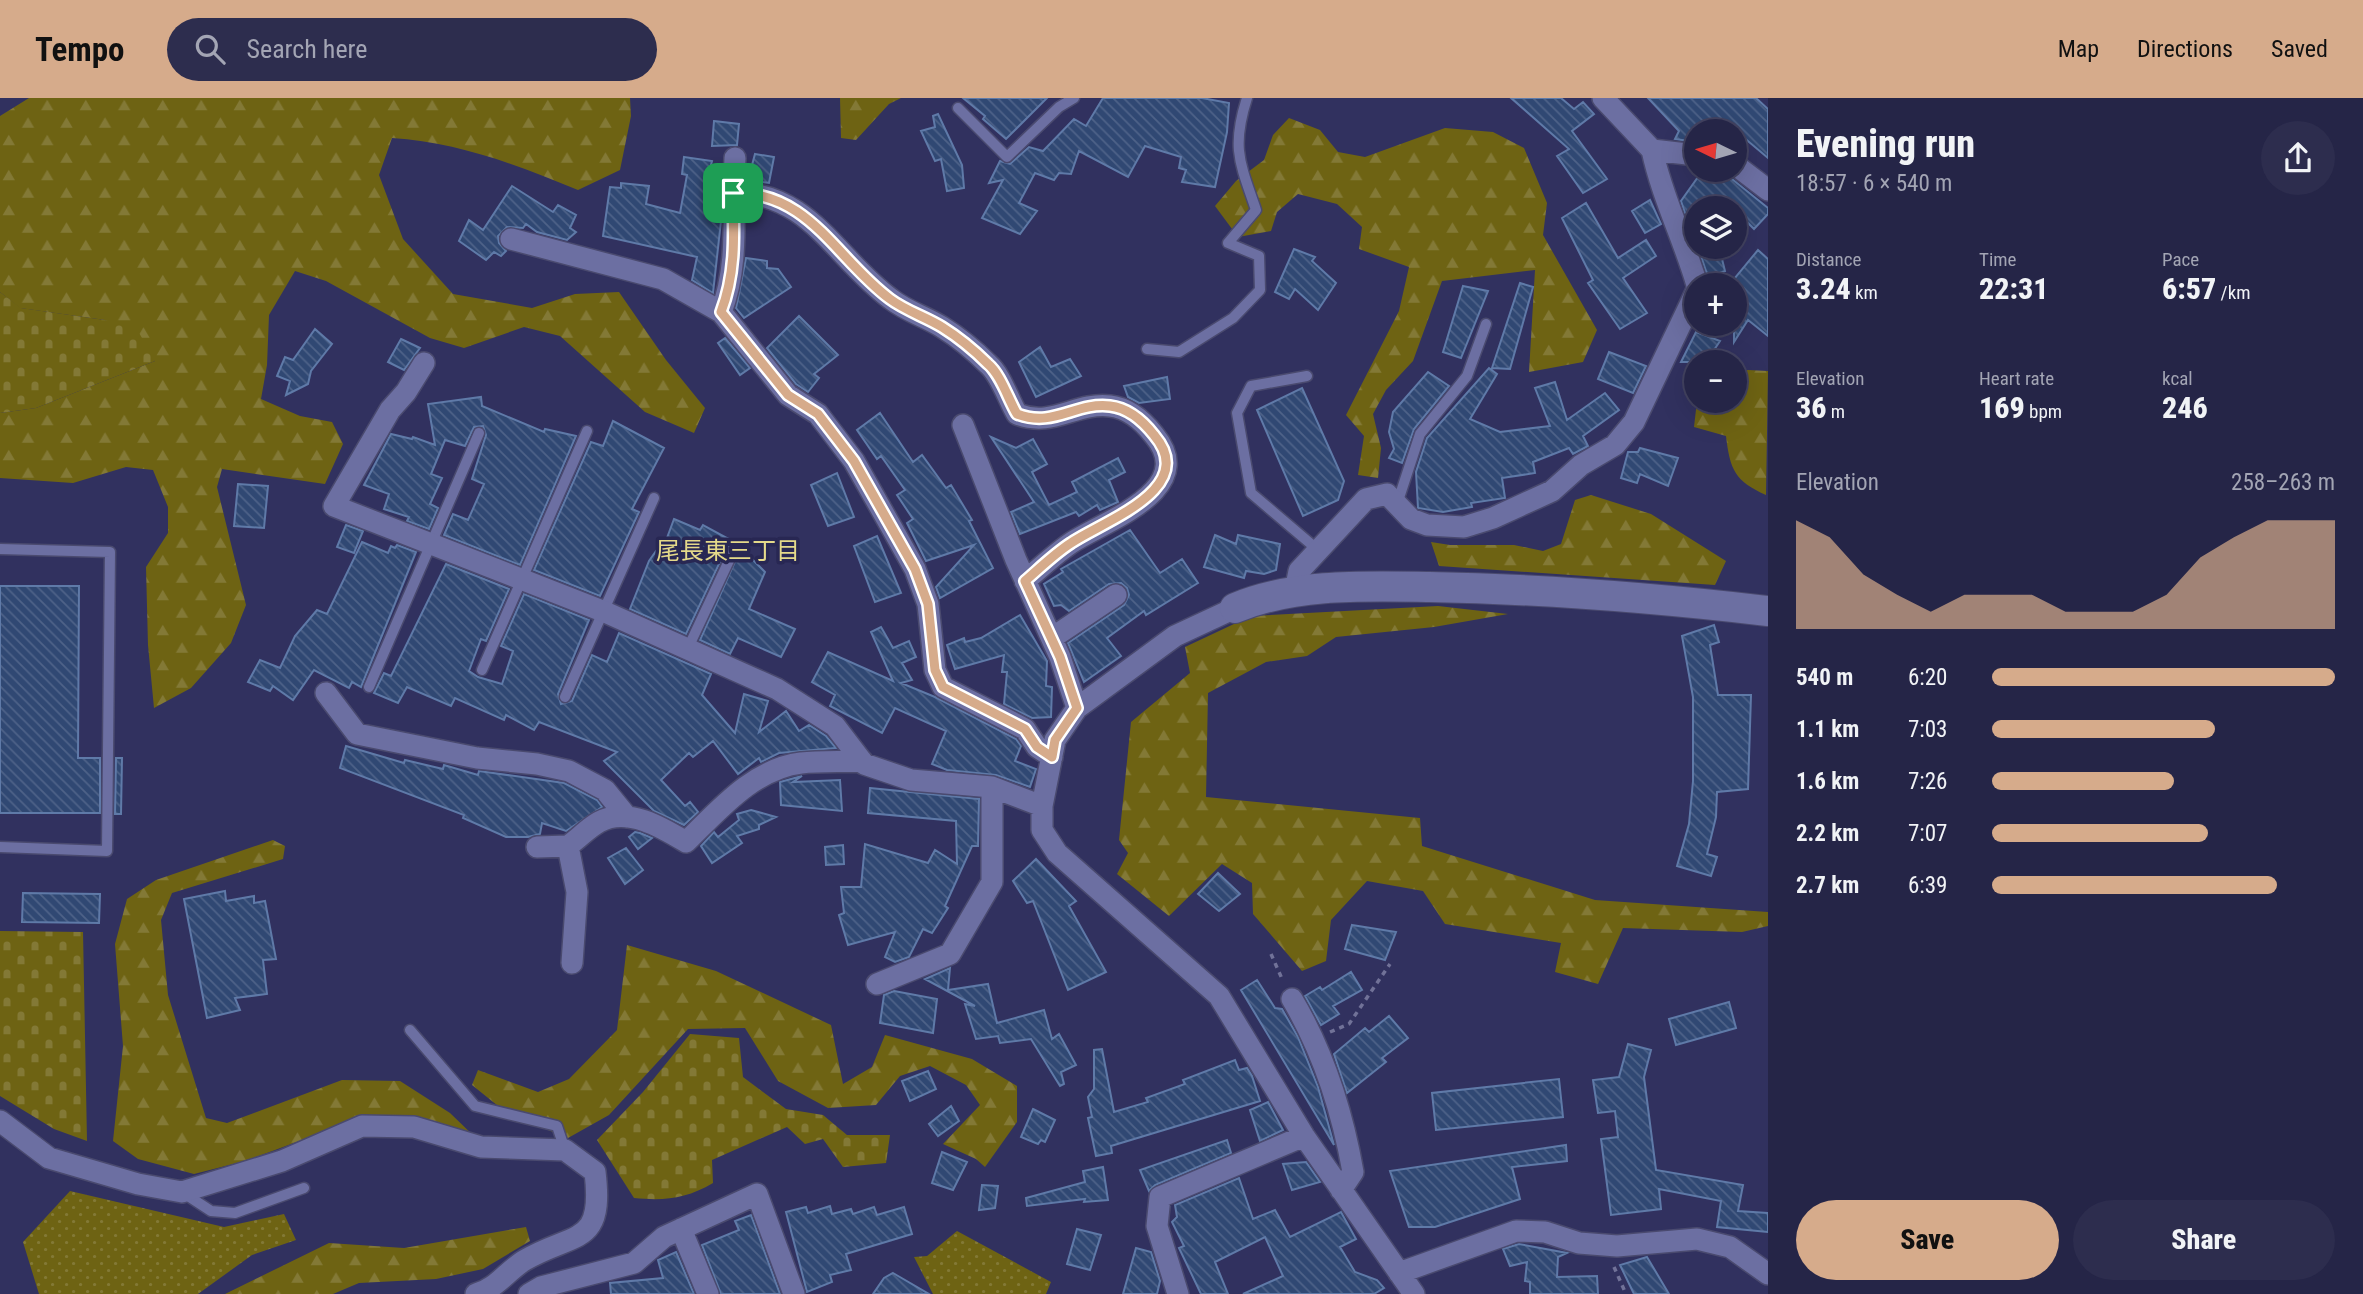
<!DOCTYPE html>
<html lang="en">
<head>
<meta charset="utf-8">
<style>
	body { margin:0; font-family:"Roboto Condensed","Noto Sans JP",sans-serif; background:#2d2d4e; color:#f1f3f6; height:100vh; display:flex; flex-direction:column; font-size:26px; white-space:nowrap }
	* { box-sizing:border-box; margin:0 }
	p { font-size:23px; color:#a3a5b4 }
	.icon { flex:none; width:38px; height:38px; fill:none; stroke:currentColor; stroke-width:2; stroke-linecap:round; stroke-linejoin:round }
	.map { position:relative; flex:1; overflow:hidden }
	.drawer { display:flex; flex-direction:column; background:#252547; width:595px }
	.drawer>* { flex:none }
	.needle { width:46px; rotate:275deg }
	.fabs { position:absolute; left:1684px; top:21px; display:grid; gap:14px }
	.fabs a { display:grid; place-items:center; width:63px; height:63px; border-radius:50%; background:#252547; box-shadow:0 7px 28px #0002,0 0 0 2px #424260; font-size:35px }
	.pin { position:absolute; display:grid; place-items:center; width:60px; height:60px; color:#fff; margin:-30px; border-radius:14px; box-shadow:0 4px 10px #0006 }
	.round { display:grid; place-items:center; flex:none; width:74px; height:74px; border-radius:37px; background:#2d2d4e }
	.headline { display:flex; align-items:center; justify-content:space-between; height:119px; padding:0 28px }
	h1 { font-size:38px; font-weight:800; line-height:52px }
	.figures { display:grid; grid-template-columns:repeat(3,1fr); gap:10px; height:119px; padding:7px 28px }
	.figures div { display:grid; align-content:center }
	.figures b { font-size:30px; font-weight:800 }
	.figures small { font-size:19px; font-weight:400 }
	.figures p { font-size:19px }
	.chart { height:196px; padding:14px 28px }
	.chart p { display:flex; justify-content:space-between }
	.chart svg { width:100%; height:126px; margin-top:7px; fill:#d6ab8b; opacity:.7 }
	.action { display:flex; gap:14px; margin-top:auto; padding:14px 28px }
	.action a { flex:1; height:80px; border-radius:42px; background:#d6ab8b; color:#111; font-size:28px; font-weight:800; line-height:80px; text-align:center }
	.action a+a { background:#2d2d4e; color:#f1f3f6 }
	ul { padding:0 28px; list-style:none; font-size:23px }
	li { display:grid; grid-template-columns:112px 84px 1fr; align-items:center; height:52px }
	li i { height:18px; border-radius:9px; background:#d6ab8b }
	header { display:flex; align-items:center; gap:42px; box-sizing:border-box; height:98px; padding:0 35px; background:#d6ab8b; color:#111 }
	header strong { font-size:33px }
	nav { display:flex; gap:38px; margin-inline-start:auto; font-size:24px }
	.search { width:490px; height:63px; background:#2d2d4e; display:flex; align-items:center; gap:18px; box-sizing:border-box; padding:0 24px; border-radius:38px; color:#a3a5b4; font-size:26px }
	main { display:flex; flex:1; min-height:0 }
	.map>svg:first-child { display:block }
</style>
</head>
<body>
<header>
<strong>Tempo</strong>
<div class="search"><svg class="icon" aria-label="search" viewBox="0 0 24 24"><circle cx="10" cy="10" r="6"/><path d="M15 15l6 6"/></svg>Search here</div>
<nav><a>Map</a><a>Directions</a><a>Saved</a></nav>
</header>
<main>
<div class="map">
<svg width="1768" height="1196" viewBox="0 0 1768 1196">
	<defs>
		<pattern id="forest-firs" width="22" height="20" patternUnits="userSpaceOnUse" patternTransform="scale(1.75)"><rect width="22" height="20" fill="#6e6313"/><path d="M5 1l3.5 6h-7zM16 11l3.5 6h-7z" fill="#837936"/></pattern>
		<pattern id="cemetery-stones" width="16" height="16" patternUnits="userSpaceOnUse" patternTransform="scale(1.75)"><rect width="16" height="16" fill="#6e6313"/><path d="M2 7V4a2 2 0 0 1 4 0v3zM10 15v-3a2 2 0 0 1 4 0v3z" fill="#837936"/></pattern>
		<pattern id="park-dots" width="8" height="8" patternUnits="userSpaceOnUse" patternTransform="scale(1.75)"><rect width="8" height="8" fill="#6e6313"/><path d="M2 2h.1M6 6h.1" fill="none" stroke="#837936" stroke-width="1.8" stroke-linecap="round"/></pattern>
		<pattern id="building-back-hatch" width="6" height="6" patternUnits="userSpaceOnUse" patternTransform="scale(1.75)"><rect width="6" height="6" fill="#304873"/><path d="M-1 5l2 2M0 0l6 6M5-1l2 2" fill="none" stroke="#4e6288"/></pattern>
	</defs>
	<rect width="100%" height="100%" fill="#31315f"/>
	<path fill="url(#forest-firs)" d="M29,0H630L631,18L620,72L578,92C518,67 457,44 392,40L379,77L403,141L453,196L532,210L575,196L619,194L666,262L705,310L694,335L645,314L560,238L524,229L464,250L430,240L326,183L295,173L269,217L267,267L261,301L300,318L332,324L343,346L325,386L222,371L217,389L246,507L231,545L191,590L154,610L148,547L146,469L168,435V409L153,372L126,369L73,385L0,380V315L36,310L155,263L105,222L20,210L0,194V18Z
		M901,0L889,6L856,42L841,40L840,0Z
		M1289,20L1320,32L1338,54L1365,59L1445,30L1493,34L1524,50L1547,105L1543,137L1597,232L1583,264L1529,274L1535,172L1442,183L1413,263L1386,292L1373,316L1381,350L1378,380L1358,377L1364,338L1346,317L1399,213L1409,169L1359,151L1362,129L1337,106L1298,96L1277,114L1271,133L1238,139L1215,108L1236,83L1264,62L1273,37Z
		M1748,272L1768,273L1766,397C1735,383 1730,372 1726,338L1694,329L1697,303H1734V275Z
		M1591,397L1651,416L1726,463L1715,487L1439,468L1431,444L1450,447H1514L1543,453L1561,446L1575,402Z
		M1438,508L1508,516L1434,529L1336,539L1307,558L1266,564L1208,595L1206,699L1420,720L1422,748L1595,802L1768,814V828L1742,834L1623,830L1598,886L1555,874L1561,845L1445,826L1423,793L1367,783L1331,822L1326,863L1302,873L1253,816L1252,785L1222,766L1169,818L1117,776L1128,755L1119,742L1131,624L1190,575L1185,549L1251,518Z
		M273,742L285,748L283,761L172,795L161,822L168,897L206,1020L227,1025L342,982L400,983L450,1015L478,1042L359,1021L245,1063L194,1076L138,1061L113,1043L123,948L115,846L127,801L156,782Z
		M627,847L716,873L831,927L843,986L872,969L885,937L972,961L1017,988V1024L985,1069L976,1061L943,1046L980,1007L966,987L930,968L900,978L876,1007L828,1010L778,983L745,930L688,931L609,1017L568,1040L508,1016L472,987L478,972L538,994L569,981L617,932Z
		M526,1129L530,1143L483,1171L436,1181L359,1185L333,1196H225L329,1145L404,1150Z"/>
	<path fill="url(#cemetery-stones)" d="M0,194L21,210L105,222L138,233L155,263L36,310L0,315Z
		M0,833L83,834L87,1043L54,1031L0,998Z
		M690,936L739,940L743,979L786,1011L823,1017L847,1037H890L886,1065L843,1069L823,1041L805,1046L787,1029L712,1062L713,1085C686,1101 664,1103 634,1100L597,1042L643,994Z"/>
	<path fill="url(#park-dots)" d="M70,1093L224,1129L284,1116L296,1142L252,1157L198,1196H39L23,1144Z
		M957,1133L1051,1184L1046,1196H933L914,1159L927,1158Z"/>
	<path fill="url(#building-back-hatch)" stroke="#5f7aa8" stroke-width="2" d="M963,0H1047L1006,41L983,21L985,18Z
		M1103,0H1202L1229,5L1227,34L1215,89L1182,84L1186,72L1179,70L1181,59L1145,48L1128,79L1079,53L1071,76L1059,75L1054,82L1035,75L1019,105L1037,113L1020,136L982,120L1003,82L989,85L1000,63L1010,66L1029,49L1043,53L1074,21L1086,28Z
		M1511,0H1561L1574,11L1583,4L1594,16L1572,33L1607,81L1583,95L1557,58L1569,51Z
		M1648,0H1756L1768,11V60L1736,33H1696V44L1675,41L1679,33Z
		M938,16L962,67L964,90L947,93L941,61L935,63L921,33L935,29L933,18Z
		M714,23L739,26L737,47L712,48Z
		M755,56L774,59L769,85L748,82Z
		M684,59L712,63L706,86L721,88L713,122L721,123L713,195L692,182L697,159L603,138L610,89L621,90V85L649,88L646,106L680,115L687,77L682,76Z
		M1703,72L1717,78L1727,77L1768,110V116L1754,131L1724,101L1716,110H1696V124L1685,115L1681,103Z
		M512,88L553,114L558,107L576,117L570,130L576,134L567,142L537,134L526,126L523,130L507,129L498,138L499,145L506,153L501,158L494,154L486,162L459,143L469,122L483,132Z
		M1650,102L1661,126L1645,135L1632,113Z
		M1586,105L1618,160L1646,142L1656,158L1623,180L1647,215L1620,231L1588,185L1593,182L1562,120Z
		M1698,149H1719L1725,173L1708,179Z
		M1294,151L1315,159L1312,163L1336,185L1318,212L1295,191L1289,201L1275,194Z
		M1758,152L1768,161V238L1748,222L1734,244V181Z
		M746,160L767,163V170L778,171L791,189L744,220L736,210Z
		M1520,185L1533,189L1510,271L1492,270Z
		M1463,188L1488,193L1461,260L1443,254Z
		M799,218L838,257L814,276L819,280L808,294L796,286L767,250Z
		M315,231L332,246L311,273L308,286L286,297L290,283L277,278L285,259L293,262Z
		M1696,234L1720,243L1706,264H1681Z
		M725,240L750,270L740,277L718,245Z
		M401,241L420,250L404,272L388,264Z
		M1040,249L1051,269L1070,261L1081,278L1036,299L1019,264Z
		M1609,254L1646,268L1633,295L1598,281Z
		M1489,270L1497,276L1470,321L1500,334L1550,328L1535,290L1555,284L1567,322L1605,295L1619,312L1583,338L1588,348L1573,356L1569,350L1533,364L1535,375L1502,380L1505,400L1471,405L1472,409L1443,414L1418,410L1416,374L1427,340Z
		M1428,274L1449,288L1414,331L1402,365L1389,360L1394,351L1389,334L1393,314Z
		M1167,279L1170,301L1139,305L1128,299L1124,288Z
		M1302,290L1344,383L1338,402L1303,418L1257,312Z
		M481,299L482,308L544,334L545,331L576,338L520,467L444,437L453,416L468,422L484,386L472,381L486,337L483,328L474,329L465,348L445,342L431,376L442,380L430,406L438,410L429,431L407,423L409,419L384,411L389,396L364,387L391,336L412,341L413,339L435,347L428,306Z
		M880,315L913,364L922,357L946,390L951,387L972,422L969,423L993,470L940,500L936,489L974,447L926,463L907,425L913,421L897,397L905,392L881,358L877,361L857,332Z
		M613,323L664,350L632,411L639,414L600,498L534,472L591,344L603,348Z
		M991,339L1016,350L1033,341L1047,366L1032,374L1049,407L1077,394L1072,384L1118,360L1125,374L1109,382L1118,404L1100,412L1097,407L1079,418L1076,414L1020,436L1011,414L1034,404Z
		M1640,350L1678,360L1668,388L1640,376L1637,385L1621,380L1628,354H1638Z
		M837,375L854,419L828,428L811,387Z
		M238,386L268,388L264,430L234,428Z
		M674,421L700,432L703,427L736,445L727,449L686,536L630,511L649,463L656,453L661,456Z
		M346,427L363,433L354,455L337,449Z
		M1130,432L1160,475L1182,461L1198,485L1146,517L1144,513L1107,540L1121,558L1084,584L1068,545L1124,507L1129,497L1127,490L1121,485L1109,486L1069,513L1061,507L1054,508L1044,486L1063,474L1061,471Z
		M1215,437L1236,446L1238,437L1280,446L1276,472L1264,476L1246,473L1244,480L1204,469Z
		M877,438L901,495L875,504L854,448Z
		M362,444L388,455L391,448L395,450L397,447L416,454L361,589L352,584L349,590L314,572L293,602L273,588L270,593L248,584L260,562L280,570L295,538L317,512L327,516Z
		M741,450L765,474L749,511L795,531L781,559L738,540L730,556L700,542Z
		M446,466L509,491L486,543L481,541L469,573L478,579L502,586L513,553L501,548L524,496L589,522L558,596L561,606L572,603L592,557L607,564L619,535L711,576L702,597L735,635L744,596L768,603L759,634L786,613L799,633L809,627L826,638L836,650L779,655L761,664L759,660L738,676L713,643L693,659L689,655L661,682L685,708L690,704L698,714L684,727L654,713L604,663L617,654L539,624L534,632L506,617L504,622L455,600L451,608L407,589L398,605L374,595L384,575L391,578Z
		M0,488H79L78,660H100V715H0Z
		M1020,517L1047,563L1046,588L1052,589L1051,619L1032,620L1004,606L1007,574H1002L1004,557L955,571L947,547L964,540L965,544L981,540Z
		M1714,527L1719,544L1710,547L1718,597H1751L1748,691L1717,694L1716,719L1707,756L1717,759L1711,778L1677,768L1689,726L1693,683V599L1682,538Z
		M881,529L893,550L909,543L916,559L902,565L912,582L901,585L935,599L1016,641L1021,648L1015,663L1036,671L1030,689L996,677L947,672L932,666L946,633L895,610L882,635L830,608L835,597L812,584L828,554L893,583L871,534Z
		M346,648L404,665L405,662L443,671L444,667L478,677L479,673L564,685L597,702L602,709L566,733L542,725L540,736L528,739H506L463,720L464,717L340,670Z
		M116,660H122L121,716H115Z
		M802,678L793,684L840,682L842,713L781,707L780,684Z
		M870,690L979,701L978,748H972L945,808L948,810L932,835L923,831L909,859L895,864L885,859L895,834L848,847L839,817L844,815L841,789H861L865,746L928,765L935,752L957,766L956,723L868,715Z
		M751,712L776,719L759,727V731L737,738L742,745L712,765L701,748L714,734L718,739L739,722L737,716Z
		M635,734L640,735L652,740L638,751L629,739Z
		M843,747L844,766L826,767L825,749Z
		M626,750L643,772L625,786L608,760Z
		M1036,761L1076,803L1069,808L1106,874L1068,892L1033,803L1027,805L1013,783Z
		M1218,775L1240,796L1219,813L1198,796Z
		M225,793L226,803L254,798V805L265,803L276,861L263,862L267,896L235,900L240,912L207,920L184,801Z
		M23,795L100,796L99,825L22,824Z
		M1352,827L1396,834L1385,862L1345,851Z
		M950,870L948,892L988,886L997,925L1044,912L1052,941L1059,936L1076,967L1061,974L1064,986L1060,988L1031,941L1000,945L998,938L976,941L965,906L975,908L925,881Z
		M1351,874L1362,892L1333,908L1339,916L1321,927L1305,898L1320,889L1322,892Z
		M1257,882L1275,910L1282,911L1298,939L1318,989L1334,1047L1241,892Z
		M894,893L937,901L933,935L880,925L884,897Z
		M1729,904L1736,930L1676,947L1669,921Z
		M1389,918L1408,940L1382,960L1386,964L1347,995L1334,956L1365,930L1369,934Z
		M1628,946L1651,952L1644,979L1656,1072L1743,1087L1738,1113L1768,1115V1134L1717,1129L1721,1103L1659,1091L1661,1111L1611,1117L1601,1041L1618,1039L1615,1013L1598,1015L1593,982L1619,979Z
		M1102,951L1114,1014L1148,1004L1146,1000L1185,986L1183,982L1235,962L1239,972L1247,970L1252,978L1260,1003L1111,1048L1112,1055L1096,1058L1088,1020L1092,1019L1088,999L1094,991V952Z
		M928,973L936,991L910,1003L902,983Z
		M1559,981L1563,1019L1436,1032L1432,995Z
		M1268,1004L1283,1032L1260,1043L1250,1012Z
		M951,1008L959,1023L938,1038L929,1026Z
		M1033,1011L1055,1022L1045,1044L1041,1042L1038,1046L1021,1039Z
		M1227,1042L1231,1055L1155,1087L1149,1093L1140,1072Z
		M1566,1047L1567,1063L1512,1069L1520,1101L1435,1129H1409L1390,1073Z
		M942,1054L967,1064L953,1092L932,1085Z
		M1306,1064L1320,1084L1292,1092L1283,1066Z
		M1103,1069L1108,1102L1084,1104L1085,1101L1027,1108L1026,1100L1085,1084L1083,1073Z
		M1239,1080L1253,1121L1275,1112L1290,1139L1341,1114L1356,1141L1340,1149L1355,1174L1377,1182L1384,1190L1374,1196H1243L1283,1178L1265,1139L1215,1164L1228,1196H1201L1179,1150L1184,1148L1172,1124L1177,1119L1175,1107Z
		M982,1087L998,1088L995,1110L979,1112Z
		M830,1108L832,1116L851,1111L853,1116L874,1109L877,1117L904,1109L912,1136L846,1156L851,1172L830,1177L832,1184L807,1194L786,1114L806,1109L808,1115Z
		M751,1117L780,1196H721L702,1147L739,1132L735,1123Z
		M1077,1131L1101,1137L1090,1172L1067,1166Z
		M1519,1146L1567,1155L1558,1159L1557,1179L1597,1178L1598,1196H1530V1184L1525,1183L1527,1164L1510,1168L1503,1151Z
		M1136,1150L1151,1154L1160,1183L1157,1196H1123Z
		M676,1154L694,1196H611L610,1185L663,1180L658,1162Z
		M1647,1159L1669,1196H1634L1620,1167Z
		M893,1175L929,1196H873L884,1180Z"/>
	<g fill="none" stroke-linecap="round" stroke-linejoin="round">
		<defs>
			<path id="lane" d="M958,10L1007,59L1059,9L1074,0
				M1147,251L1179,254L1233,220L1260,192L1259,158L1228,145L1256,112C1240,65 1231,50 1247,0
				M1307,278L1251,288L1237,315L1251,395L1318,452
				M1397,406L1420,336L1467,278L1486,226
				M0,451L110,454L107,753L0,749
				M688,550L734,452
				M482,572L587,333
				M369,589L479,335
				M565,599L654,400
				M410,932L475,1008L557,1028L565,1052
				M182,1094L211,1113L235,1115L304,1090"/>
			<path id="street" d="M1603,0L1652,52L1696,57
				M1652,52C1662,99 1684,142 1697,187
				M1734,66L1768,92
				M733,95C809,93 836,161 891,201C906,213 926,219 942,229C958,239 975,253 988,266C1001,277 1008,301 1017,316C1053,330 1075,304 1110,308C1128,310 1143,323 1154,337C1200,392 1104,423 1071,445C1055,456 1040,470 1025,483
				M511,141L663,181L721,214L788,297L818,316L854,363L915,471L928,506L935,572L943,589L1025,631L1037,649L1052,659
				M721,214C740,165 732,112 735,60
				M424,265L406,294L390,312L334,408L605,514L777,591L835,628L864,666L911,682L992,689L1042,708
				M963,327L1016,462L1060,559L1077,610
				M1295,493L1299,473L1366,401L1387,396L1411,421L1427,427L1464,429L1493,420L1552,393L1581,367L1615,347L1634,324L1696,194
				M1235,510L1175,538L1077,610L1055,642L1042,708V732L1057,755L1219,898L1304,1038L1414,1196
				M1052,540L1116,497
				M326,595L357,636L477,660L537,666L569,673L605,692L627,719
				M537,749L568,748
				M572,865L577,794L568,748C578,741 588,730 599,724C627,708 663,730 686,744C719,712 753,671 801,665C821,663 842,664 862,663
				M877,886L950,856L992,784V689
				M1292,901C1324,955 1342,1012 1353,1074L1341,1092
				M0,1023L49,1060L138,1086L182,1094L282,1063L362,1028L414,1029L481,1049L565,1052L595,1074C604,1149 575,1133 525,1162C508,1172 496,1191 476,1196
				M681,1131L708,1196
				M1399,1175L1516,1133L1545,1134L1579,1145L1617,1148L1697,1141L1730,1149L1768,1176
				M529,1196L541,1189L634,1165L664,1139L757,1096L794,1196
				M1178,1196L1157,1128L1160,1099L1304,1038"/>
			<path id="secondary" d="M1235,510C1295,485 1365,488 1429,489C1542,491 1656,500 1768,513"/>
		</defs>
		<use href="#lane" stroke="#4a4a6f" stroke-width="13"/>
		<use href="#street" stroke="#4a4a6f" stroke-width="24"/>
		<use href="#secondary" stroke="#4a4a6f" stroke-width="32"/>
		<path stroke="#717298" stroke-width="3.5" stroke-dasharray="5 5" stroke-linecap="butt" d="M1271,856L1283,883
			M1330,934L1349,926L1390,866
			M1614,1169L1626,1196"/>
		<use href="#lane" stroke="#6c6fa2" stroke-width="10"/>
		<use href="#street" stroke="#6c6fa2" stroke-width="21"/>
		<use href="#secondary" stroke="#6c6fa2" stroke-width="30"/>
	</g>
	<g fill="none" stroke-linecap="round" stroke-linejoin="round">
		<defs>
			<path id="route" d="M733,95C809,93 836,161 890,201C906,213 926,219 942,229C958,239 975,253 988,266C1001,277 1008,301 1017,316C1054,330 1075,304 1110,308C1128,310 1143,323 1154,337C1200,391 1103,423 1071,445C1054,456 1040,470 1025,483L1060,559L1077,610L1055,642L1052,659L1037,649L1025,631L943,589L935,572L928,506L915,471L854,363L818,316L788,297L721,214C736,175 734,137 733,95Z"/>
		</defs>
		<use href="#route" stroke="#fff" stroke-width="14"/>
		<use href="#route" stroke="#d6ab8b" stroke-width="9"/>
	</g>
	<g text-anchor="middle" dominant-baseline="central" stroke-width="7" stroke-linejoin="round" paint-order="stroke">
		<g font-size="24" fill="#e4d98a" stroke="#282753">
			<text x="728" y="453">尾長東三丁目</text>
		</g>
	</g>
</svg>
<div class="fabs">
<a><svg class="needle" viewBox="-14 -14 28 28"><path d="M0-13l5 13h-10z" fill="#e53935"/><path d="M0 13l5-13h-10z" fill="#a3a5b4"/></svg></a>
<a><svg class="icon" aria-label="layers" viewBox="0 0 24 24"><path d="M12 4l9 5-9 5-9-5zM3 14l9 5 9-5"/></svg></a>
<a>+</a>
<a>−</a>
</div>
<div class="pin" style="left:733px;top:95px;background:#1e9e55"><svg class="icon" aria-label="arrive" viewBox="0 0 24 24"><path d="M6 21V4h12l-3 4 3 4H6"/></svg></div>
</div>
<section class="drawer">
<div class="headline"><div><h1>Evening run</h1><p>18:57 · 6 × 540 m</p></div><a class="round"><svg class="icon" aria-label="share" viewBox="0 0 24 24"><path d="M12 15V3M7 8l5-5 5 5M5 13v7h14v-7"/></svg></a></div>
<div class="figures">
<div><p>Distance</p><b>3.24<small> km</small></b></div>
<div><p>Time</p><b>22:31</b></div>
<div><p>Pace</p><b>6:57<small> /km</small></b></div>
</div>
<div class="figures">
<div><p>Elevation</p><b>36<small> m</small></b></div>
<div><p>Heart rate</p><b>169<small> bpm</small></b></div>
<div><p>kcal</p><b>246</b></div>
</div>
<div class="chart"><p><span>Elevation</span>258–263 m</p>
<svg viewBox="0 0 160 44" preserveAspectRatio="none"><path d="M0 44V6L10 12L20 25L30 32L40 38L50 32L60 32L70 32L80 38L90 38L100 38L110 32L120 19L130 12L140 6L150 6L160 6V44z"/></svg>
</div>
<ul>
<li><b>540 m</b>6:20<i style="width:100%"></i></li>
<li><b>1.1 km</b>7:03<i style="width:65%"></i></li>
<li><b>1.6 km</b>7:26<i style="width:53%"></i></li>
<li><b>2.2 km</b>7:07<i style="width:63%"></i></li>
<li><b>2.7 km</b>6:39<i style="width:83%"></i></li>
</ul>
<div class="action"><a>Save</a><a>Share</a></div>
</section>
</main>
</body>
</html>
